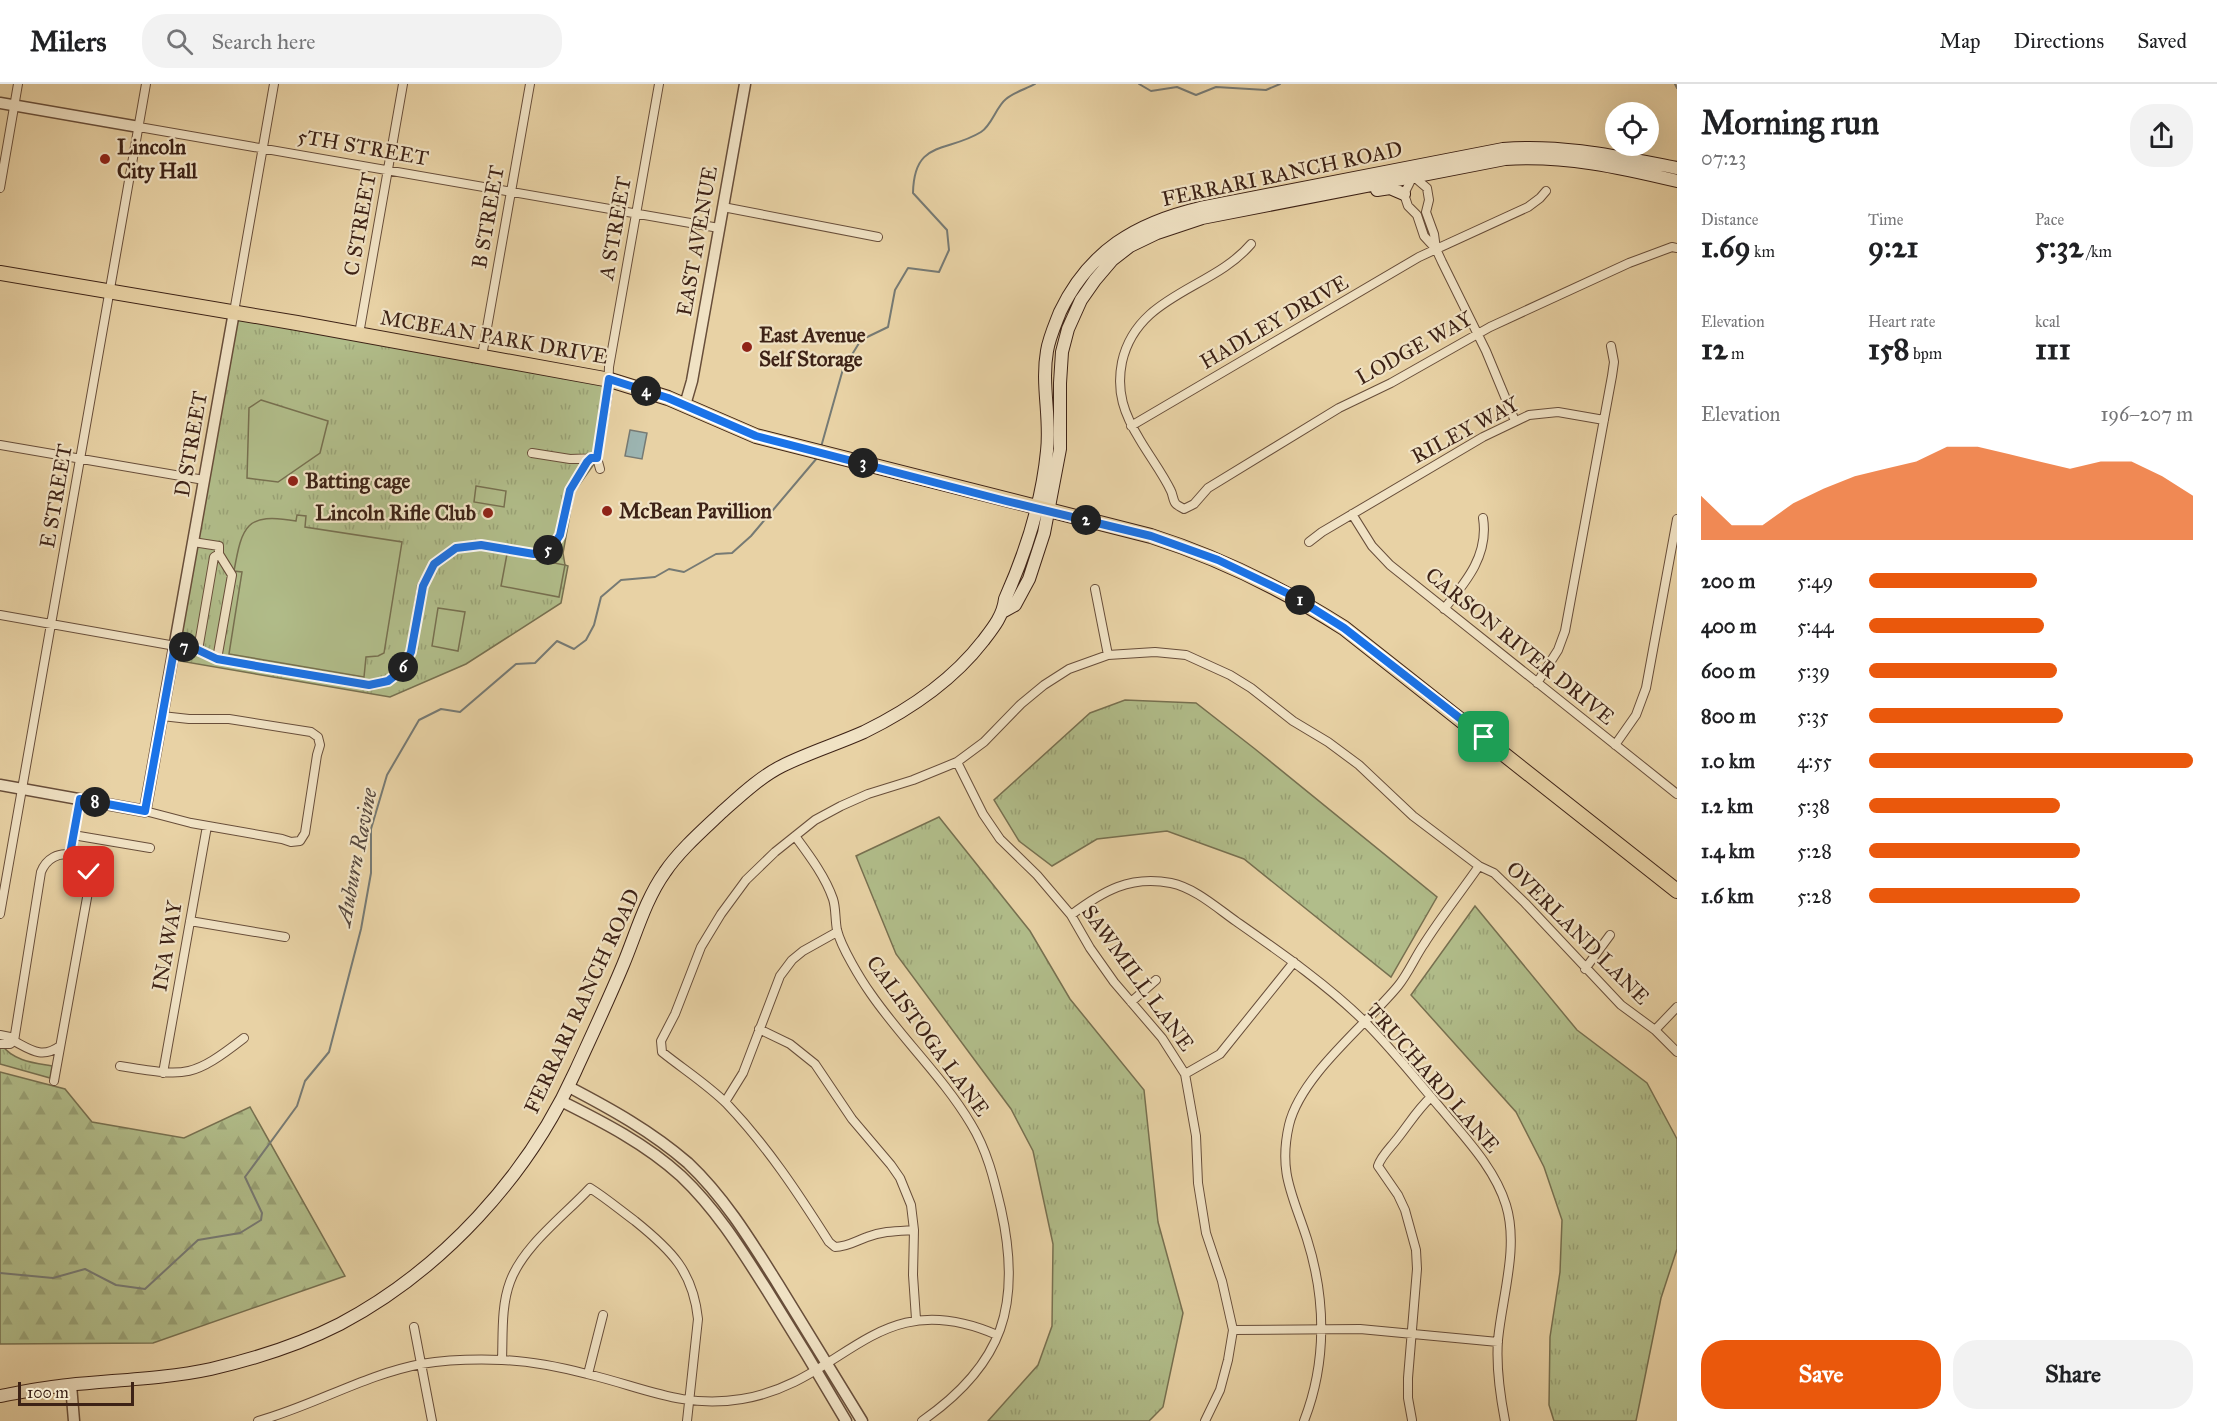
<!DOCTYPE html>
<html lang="en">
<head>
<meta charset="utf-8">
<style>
	body { margin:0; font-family:"IM FELL Great Primer",serif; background:#f2f2f2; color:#202124; height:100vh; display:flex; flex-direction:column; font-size:22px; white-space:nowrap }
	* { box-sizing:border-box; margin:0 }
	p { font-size:20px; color:#757577 }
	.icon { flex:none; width:33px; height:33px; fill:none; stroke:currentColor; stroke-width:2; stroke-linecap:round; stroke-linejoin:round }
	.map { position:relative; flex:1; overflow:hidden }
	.sheet { display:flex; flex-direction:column; background:#fff; width:540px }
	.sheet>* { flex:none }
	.tools { position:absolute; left:1605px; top:18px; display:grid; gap:12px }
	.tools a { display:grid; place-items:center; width:54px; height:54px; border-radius:50%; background:#fff; box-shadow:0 6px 24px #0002; font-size:30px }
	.scale { position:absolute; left:18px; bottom:15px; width:116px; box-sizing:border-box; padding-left:6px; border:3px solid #3d2216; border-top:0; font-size:16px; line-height:21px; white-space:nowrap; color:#3d2216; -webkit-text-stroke:4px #f0e2c4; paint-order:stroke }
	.pin { position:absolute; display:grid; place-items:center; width:51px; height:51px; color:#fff; margin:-26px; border-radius:12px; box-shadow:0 3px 9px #0006 }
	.km { position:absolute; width:30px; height:30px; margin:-15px; border-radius:50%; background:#222; color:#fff; font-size:16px; line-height:30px; text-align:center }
	.round { display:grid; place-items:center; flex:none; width:63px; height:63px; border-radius:24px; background:#f2f2f2 }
	.summary { display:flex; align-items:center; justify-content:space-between; height:102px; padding:0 24px }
	h1 { font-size:33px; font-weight:800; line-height:45px }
	.stats { display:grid; grid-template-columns:repeat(3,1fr); gap:9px; height:102px; padding:6px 24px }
	.stats div { display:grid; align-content:center }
	.stats b { font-size:30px; font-weight:800 }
	.stats small { font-size:16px; font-weight:400 }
	.stats p { font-size:16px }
	.chart { height:168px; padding:12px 24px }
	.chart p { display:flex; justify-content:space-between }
	.chart svg { width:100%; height:108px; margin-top:6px; fill:#ea580c; opacity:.7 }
	.action { display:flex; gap:12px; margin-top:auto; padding:12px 24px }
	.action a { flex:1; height:69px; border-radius:24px; background:#ea580c; color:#fff; font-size:24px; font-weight:800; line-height:69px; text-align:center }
	.action a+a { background:#f2f2f2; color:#202124 }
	ul { padding:0 24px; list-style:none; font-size:20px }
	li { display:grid; grid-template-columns:96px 72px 1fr; align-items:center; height:45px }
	li i { height:15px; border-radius:8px; background:#ea580c }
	header { display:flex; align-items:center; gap:36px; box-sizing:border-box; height:84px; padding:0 30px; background:#fff; border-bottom:2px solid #e0e0e0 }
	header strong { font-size:28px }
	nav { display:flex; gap:33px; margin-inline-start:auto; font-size:21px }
	.search { width:420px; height:54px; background:#f2f2f2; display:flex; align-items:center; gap:15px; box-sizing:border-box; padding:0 21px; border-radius:24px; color:#757577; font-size:22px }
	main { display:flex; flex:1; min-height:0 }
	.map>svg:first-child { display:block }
</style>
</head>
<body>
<header>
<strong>Milers</strong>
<div class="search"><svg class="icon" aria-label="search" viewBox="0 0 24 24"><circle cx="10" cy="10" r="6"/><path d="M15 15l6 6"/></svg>Search here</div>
<nav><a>Map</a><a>Directions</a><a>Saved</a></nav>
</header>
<main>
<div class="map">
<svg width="1677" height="1337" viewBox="0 0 1677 1337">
	<defs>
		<pattern id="grass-tufts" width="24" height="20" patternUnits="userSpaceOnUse" patternTransform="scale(1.5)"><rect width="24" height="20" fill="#b1bd8a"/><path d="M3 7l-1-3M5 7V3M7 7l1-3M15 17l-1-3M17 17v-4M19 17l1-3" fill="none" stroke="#99a276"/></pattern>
		<pattern id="forest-firs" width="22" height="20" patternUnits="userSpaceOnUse" patternTransform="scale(1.5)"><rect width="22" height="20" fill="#b1bd8a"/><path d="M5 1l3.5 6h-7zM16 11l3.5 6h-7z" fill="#99a276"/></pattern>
	</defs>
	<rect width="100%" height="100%" fill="#e8d2a5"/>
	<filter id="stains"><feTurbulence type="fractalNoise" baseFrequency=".00333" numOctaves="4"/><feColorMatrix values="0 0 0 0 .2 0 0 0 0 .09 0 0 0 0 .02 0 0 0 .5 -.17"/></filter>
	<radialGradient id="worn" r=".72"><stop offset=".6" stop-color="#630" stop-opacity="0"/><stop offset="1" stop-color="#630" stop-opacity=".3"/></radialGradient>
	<path fill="url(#grass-tufts)" stroke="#777050" stroke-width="1.5" d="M236,233L609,300L597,376L574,408L563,469L565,481L568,482L561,519L466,580L390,613L174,576Z
		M1125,616L1196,619L1255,665L1437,813L1391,893L1244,775L1167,747L1097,755L1052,782L1019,757L994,716L1090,629Z
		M939,733L1030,847L1070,915L1144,1006L1158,1138L1183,1229L1163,1323L1149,1337H988L1038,1281L1052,1242L1053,1160L1033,1067L1011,1025L896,870L856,772Z
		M1475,822L1577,946L1647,999L1677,1055V1165L1661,1214L1636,1337H1554L1549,1321L1550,1253L1560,1188L1562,1136L1544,1083L1516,1028L1411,911Z
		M2,961C13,977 35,979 52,982L50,994L0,980V963Z"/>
	<path fill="url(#forest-firs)" stroke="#777050" stroke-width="1.5" d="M0,988L65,1005L92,1038L184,1054L250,1023L345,1192L153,1259L0,1260Z"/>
	<path fill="#b1bd8a" stroke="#777050" stroke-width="1.5" d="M261,316L328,337L320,369L278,398L247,394L249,324Z
		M476,402L506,407L504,423L474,418Z
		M297,431L306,432L305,443L402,458L384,569L378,572L366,573L364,593L229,570L242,488L234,487C242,442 246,428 296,437Z
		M507,470L565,481L559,513L501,502Z
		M438,524L465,528L458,567L432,562Z"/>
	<path fill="#9cb5b2" stroke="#767a74" stroke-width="1.5" d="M630,346L647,349L642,375L625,372Z"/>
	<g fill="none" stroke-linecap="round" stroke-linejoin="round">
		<path stroke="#767a74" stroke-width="2" d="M1139,0L1151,7L1177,3L1196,11L1216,3L1266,6L1280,0
			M1675,0L1677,4
			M821,363L843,285L861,256L888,243L895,206L908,184L939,188L949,166L947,146L913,109C914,55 947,69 981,48C992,41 996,23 1006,15C1014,8 1026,5 1035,0
			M0,1189L53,1194L85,1185L116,1201L145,1205L198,1156L240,1149L261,1136L262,1129L245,1093L297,1022L305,997L329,968L361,845L371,789V745L387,691L419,636L441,625L460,628L516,580L535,579L557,557L574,565L586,556L594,541L601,513L621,496L655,493L669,485L684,488L716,470L732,469L751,452L817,374"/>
		<defs>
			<path id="minor" d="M139,43L719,144
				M0,104L18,0
				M723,123L878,153
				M1251,160C1212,206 1137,210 1122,278C1116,308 1124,330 1140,356C1150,373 1163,390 1171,407C1173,411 1173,417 1176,420C1178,422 1181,423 1184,425L1194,420L1208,404L1339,324L1391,299L1490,243L1629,179L1672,163L1677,164
				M1436,165L1434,150L1426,128L1429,116L1427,104L1413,92L1404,110L1408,122L1417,131L1424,152L1436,165L1442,178L1486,267L1515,337
				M234,228L274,0
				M359,250L403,0
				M482,272L530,0
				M1131,342L1419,173L1528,123L1540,114L1546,107
				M0,361L204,396
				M532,369L570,375L597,374L608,308L609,283L659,0
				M597,374L600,385
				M1352,430L1372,462L1390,481L1677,710
				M193,458L219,462V470
				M1309,458L1322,448L1483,353L1529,331L1558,328L1604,336
				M1095,505L1108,571
				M1444,525C1466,498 1489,471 1483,434
				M0,531L198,566L217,575L262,583L369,601L388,597L402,586L411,569L422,502L434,480L456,464L481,461L534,470L552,464L560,451L570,406L591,374
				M198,566L214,473L219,470L232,491L217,575
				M1537,599L1558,566L1565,547L1612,292L1614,278L1611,262
				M1615,661L1636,631L1646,604L1677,435
				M957,678L983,730L1000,755L1037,791L1071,831L1090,864L1114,898L1162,954L1185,990L1196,1052L1198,1099L1206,1149L1222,1197L1233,1246L1228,1276L1220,1306L1205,1337
				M145,727L191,739L282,755L291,758L300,757L305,749L317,671L320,661L318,653L311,648L229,635H189L162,632
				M73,751L150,764
				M795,752C809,771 825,792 833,815C836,824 835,836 837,846C841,863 861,896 871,910C902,955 943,993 971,1040C987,1066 994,1095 1001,1125C1022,1220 1004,1280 922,1337
				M70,770L80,715
				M0,830L146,0
				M1071,831C1103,807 1130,791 1171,799C1195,804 1217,824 1237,838C1280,868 1329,902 1366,939C1393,966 1418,998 1443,1027C1467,1056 1495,1085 1506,1121C1519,1163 1502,1213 1498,1256C1496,1282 1500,1311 1505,1337
				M190,837L285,853
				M1585,885L1610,851
				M1131,918L1156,896
				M759,945L790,960L815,980L852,1035L891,1081L900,1094L911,1121L914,1146L913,1191L916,1235
				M1655,946L1677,923
				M0,951L10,953L14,957C31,966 42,975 60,962
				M14,957L41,788C52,760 90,767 90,797L54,997
				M0,960H10L14,957
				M120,982C185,992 190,996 244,954
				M163,989L207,742
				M1185,990L1220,970L1294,878
				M725,1018L743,989L780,892L792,876L803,867L837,848
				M914,1146C898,1147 882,1147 867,1153C856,1157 847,1163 835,1163L829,1158C798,1109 767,1062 727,1020C708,1001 683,985 662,968L661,957L675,930L701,863L721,830L746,796L775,768L815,736L841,722L868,710L913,696L957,678L984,658L1021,620L1044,601L1069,585L1108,571L1155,568L1186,571L1230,591L1251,604L1293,637L1328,658L1359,681L1413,732L1479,782L1494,789L1525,819L1621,921L1655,946L1677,968
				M414,1243L432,1337
				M1233,1246L1360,1245L1498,1258
				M502,1276C503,1251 501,1222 510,1198C523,1162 564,1132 590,1104C606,1114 620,1126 635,1137C671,1166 693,1187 698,1235L687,1337
				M588,1290L603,1231
				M1412,1336L1408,1314V1294L1417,1185L1416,1166L1405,1126L1398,1111L1378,1082C1381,1072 1391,1063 1397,1055C1409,1040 1417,1026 1431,1013
				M258,1337C313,1322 364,1291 421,1280C446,1276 476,1275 502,1276C530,1277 560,1283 587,1290C643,1303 682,1325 742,1315C846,1298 876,1198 997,1251
				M1304,1337C1327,1278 1326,1215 1307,1155C1293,1111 1278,1089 1289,1041C1301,991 1366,941 1398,902C1408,890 1415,873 1424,860C1441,833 1461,808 1479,782"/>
			<path id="tertiary" d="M0,19L139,43
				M685,321L692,297L745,0
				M0,701L145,727L234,228
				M569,1003C611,1025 651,1047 688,1079C725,1114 751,1157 778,1200C806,1245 834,1291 862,1337
				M561,1017C603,1038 646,1060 681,1092C717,1126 742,1167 768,1208C795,1251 821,1294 846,1337
				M71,1301L74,1337"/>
			<path id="secondary" d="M1377,106L1390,104L1404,110
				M1004,527L1015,521L1029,495L1044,449L1060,365V299L1062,268L1068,245L1081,216L1095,196L1112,176L1130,162L1157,149L1202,134L1505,75C1564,71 1619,83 1677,97
				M0,1312C22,1308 45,1303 68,1301C115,1296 164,1295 211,1285C254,1275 301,1260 340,1240C442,1186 528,1092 575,988C591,953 608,917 623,881C636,850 645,816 665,788C679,767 703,746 722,728C740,712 760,693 782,682C808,669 837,660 864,648C909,626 952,597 983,557C993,544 1003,532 1005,515C1026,468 1042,419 1047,367C1051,334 1041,301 1047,267C1049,254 1055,241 1060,228C1089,167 1136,139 1200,124L1503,65C1562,60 1619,73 1677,84"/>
			<path id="primary" d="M0,189L297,239L610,296L668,314L756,352L1151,452C1220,474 1283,505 1344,544L1677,807"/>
		</defs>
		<use href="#minor" stroke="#684e3a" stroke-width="10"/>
		<use href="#tertiary" stroke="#684e3a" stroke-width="13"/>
		<use href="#secondary" stroke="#3d2216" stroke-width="14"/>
		<use href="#primary" stroke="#3d2216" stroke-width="16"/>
		<use href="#minor" stroke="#f0e2c4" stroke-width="8"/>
		<use href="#tertiary" stroke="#f0e2c4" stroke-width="10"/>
		<use href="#secondary" stroke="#f0e2c4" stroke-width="12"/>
		<use href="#primary" stroke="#e8d2a5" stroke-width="14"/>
	</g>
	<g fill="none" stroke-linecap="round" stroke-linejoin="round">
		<defs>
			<path id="route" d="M89,788L83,776L70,770L80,715L145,727L175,561L198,566L217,575L262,583L369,601L388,597L402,586L411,568L423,502L434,480L456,464L481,461L534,470L552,464L560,451L570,406L587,378L591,374H597L609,295L668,314L756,352L1006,417L1151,452L1218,476L1293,512L1344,544L1484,653"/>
		</defs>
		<use href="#route" stroke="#fff" stroke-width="12"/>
		<use href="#route" stroke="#1a73e8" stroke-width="8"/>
	</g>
	<g fill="#8f2418" stroke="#f0e2c4" stroke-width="2">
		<circle cx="105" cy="75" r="6"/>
		<circle cx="747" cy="263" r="6"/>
		<circle cx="293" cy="397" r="6"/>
		<circle cx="607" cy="427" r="6"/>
		<circle cx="488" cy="429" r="6"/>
	</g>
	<g text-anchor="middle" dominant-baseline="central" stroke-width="4.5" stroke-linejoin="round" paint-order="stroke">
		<g font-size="21" font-weight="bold" fill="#3d2216" stroke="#f0e2c4" text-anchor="start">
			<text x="117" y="63">Lincoln<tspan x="117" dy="24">City Hall</tspan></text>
			<text x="759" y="251">East Avenue<tspan x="759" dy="24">Self Storage</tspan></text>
			<text x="305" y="397">Batting cage</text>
			<text x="619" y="427">McBean Pavillion</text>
			<text x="476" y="429" text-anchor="end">Lincoln Rifle Club</text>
		</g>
		<g font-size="21" fill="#3d2216" stroke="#f0e2c4">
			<text transform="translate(363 63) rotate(10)">5TH STREET</text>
			<text transform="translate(1282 90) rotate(-12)">FERRARI RANCH ROAD</text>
			<text transform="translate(488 133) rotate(-80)">B STREET</text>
			<text transform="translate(360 140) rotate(-80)">C STREET</text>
			<text transform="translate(615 144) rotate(-80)">A STREET</text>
			<text transform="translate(697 157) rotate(-80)">EAST AVENUE</text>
			<text transform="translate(1274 238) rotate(-30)">HADLEY DRIVE</text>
			<text transform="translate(494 253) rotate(10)">MCBEAN PARK DRIVE</text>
			<text transform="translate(1414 264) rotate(-29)">LODGE WAY</text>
			<text transform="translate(1465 346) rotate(-28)">RILEY WAY</text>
			<text transform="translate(191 360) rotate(-80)">D STREET</text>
			<text transform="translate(56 412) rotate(-80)">E STREET</text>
			<text transform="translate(1520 562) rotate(39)">CARSON RIVER DRIVE</text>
			<text transform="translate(1578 849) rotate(45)">OVERLAND LANE</text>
			<text transform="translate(167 862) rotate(-80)">INA WAY</text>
			<text transform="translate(1138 894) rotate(54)">SAWMILL LANE</text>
			<text transform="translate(582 917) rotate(-65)">FERRARI RANCH ROAD</text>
			<text transform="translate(928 952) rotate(54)">CALISTOGA LANE</text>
			<text transform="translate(1433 994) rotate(49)">TRUCHARD LANE</text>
		</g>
		<g font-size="22" font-style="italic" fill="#55473d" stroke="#f0e2c4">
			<text transform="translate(356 773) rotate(-79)">Auburn Ravine</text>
		</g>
	</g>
	<rect width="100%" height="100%" filter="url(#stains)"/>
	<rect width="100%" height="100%" fill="url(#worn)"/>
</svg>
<div class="tools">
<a><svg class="icon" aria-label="locate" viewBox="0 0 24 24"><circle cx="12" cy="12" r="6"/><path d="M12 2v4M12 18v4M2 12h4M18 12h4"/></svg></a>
</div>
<div class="scale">100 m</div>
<div class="pin" style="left:1484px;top:653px;background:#1e9e55"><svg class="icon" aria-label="arrive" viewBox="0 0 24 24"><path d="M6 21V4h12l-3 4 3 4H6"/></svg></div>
<div class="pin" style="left:89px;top:788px;background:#d93025"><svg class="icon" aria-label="check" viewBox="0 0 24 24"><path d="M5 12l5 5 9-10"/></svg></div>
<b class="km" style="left:1300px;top:516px">1</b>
<b class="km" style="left:1086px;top:436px">2</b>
<b class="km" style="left:863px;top:379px">3</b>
<b class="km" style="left:646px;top:307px">4</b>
<b class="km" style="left:548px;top:466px">5</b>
<b class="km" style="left:403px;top:583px">6</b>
<b class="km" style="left:184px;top:563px">7</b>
<b class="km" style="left:95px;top:718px">8</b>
</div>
<section class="sheet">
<div class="summary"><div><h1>Morning run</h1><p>07:23</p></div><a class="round"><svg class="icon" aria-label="share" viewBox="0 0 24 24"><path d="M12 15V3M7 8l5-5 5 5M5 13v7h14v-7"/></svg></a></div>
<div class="stats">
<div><p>Distance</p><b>1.69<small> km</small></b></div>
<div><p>Time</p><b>9:21</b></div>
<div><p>Pace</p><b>5:32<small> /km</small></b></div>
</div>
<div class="stats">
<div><p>Elevation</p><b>12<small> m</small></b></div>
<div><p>Heart rate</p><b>158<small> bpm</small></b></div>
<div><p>kcal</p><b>111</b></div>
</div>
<div class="chart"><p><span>Elevation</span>196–207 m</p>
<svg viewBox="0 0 160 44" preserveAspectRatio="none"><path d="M0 44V26L10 38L20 38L30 29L40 23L50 18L60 15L70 12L80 6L90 6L100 9L110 12L120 15L130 12L140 12L150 18L160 26V44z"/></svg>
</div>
<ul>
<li><b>200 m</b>5:49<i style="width:52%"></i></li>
<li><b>400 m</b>5:44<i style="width:54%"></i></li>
<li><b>600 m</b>5:39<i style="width:58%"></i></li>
<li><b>800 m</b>5:35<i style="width:60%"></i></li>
<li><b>1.0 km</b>4:55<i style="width:100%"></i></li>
<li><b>1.2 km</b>5:38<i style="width:59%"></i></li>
<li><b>1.4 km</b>5:28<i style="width:65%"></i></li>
<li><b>1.6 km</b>5:28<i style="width:65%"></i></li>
</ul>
<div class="action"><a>Save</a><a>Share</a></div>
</section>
</main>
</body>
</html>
